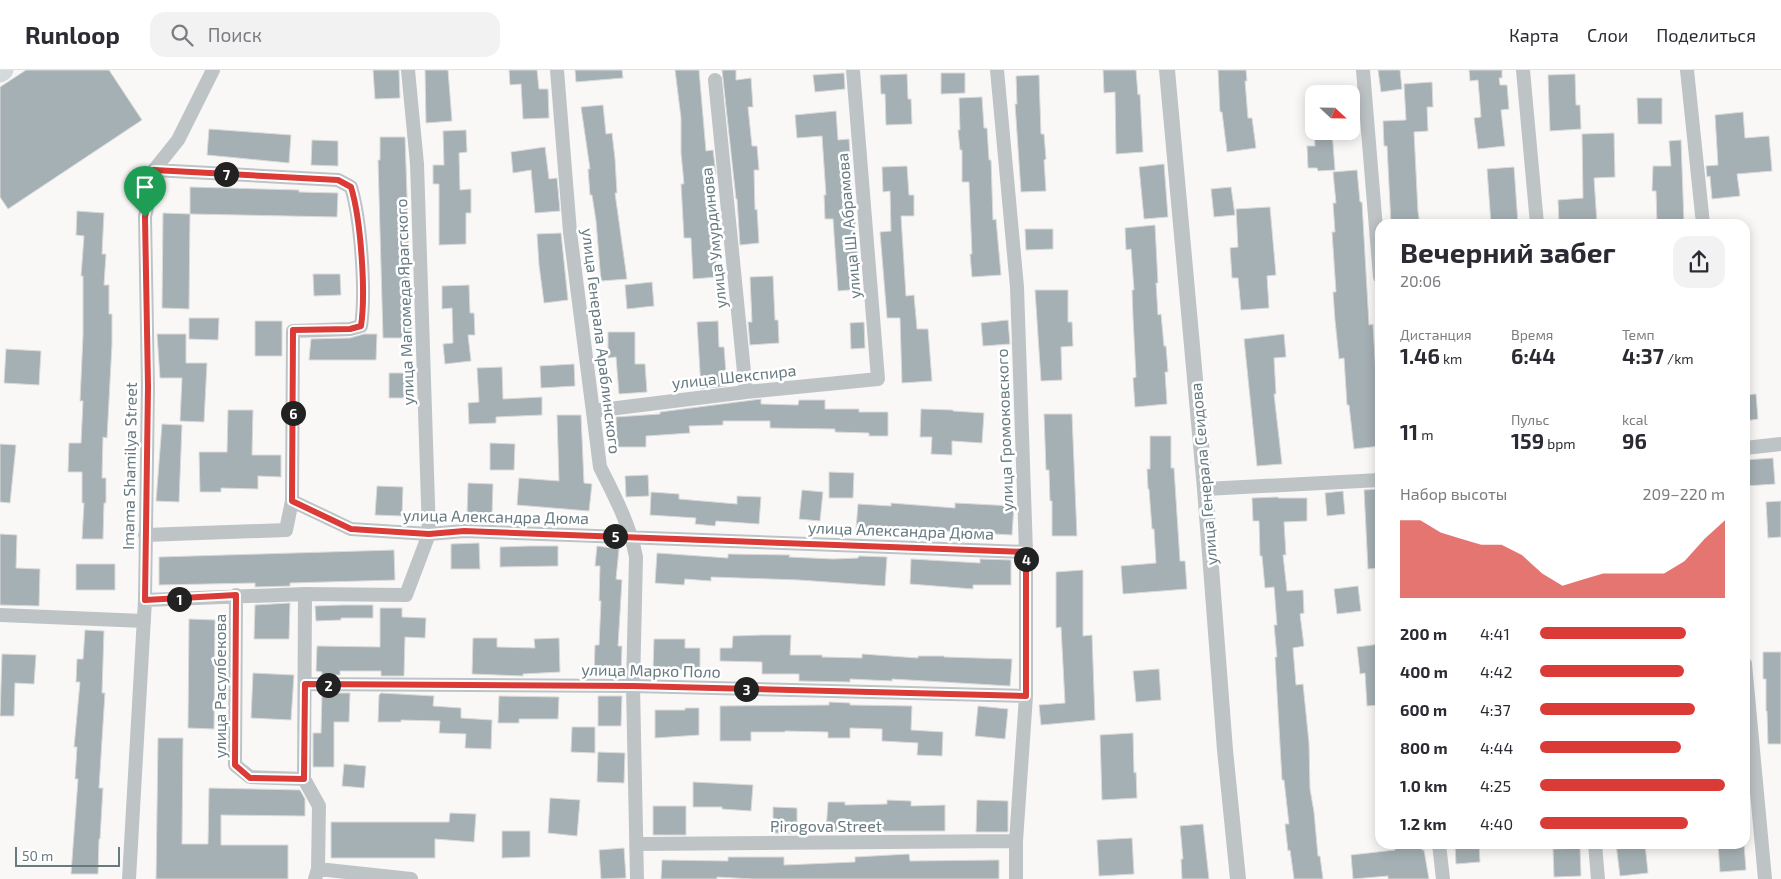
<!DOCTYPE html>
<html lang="ru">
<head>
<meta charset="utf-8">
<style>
	body { margin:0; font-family:"Exo 2",sans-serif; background:#f2f2f3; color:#2b2b33; height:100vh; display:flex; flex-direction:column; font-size:19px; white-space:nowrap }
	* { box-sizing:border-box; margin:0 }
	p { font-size:16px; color:#7c7c81 }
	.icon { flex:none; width:28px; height:28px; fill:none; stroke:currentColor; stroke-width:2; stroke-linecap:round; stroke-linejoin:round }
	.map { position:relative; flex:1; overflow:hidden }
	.panel { position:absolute; left:1375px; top:149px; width:375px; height:630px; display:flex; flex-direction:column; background:#fff; border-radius:15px; box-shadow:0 2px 12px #0003 }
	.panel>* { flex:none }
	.needle { width:32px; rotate:112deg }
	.controls { position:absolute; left:1305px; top:15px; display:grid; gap:10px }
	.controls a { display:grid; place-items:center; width:55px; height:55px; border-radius:10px; background:#fff; box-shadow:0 2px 12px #0003; font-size:25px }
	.scale { position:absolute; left:15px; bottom:12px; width:105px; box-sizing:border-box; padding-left:5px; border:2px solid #667a80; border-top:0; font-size:14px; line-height:18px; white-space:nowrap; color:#667a80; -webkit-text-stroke:4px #fff; paint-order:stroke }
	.pin { position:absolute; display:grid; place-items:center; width:42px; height:42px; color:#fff; margin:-51px -21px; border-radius:50% 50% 50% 0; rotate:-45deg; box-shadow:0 0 5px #0007 }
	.pin .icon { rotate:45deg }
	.km { position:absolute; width:25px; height:25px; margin:-12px; border-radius:50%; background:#222; color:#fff; font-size:14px; line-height:25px; text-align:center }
	.round { display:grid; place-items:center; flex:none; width:52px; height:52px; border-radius:15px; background:#f2f2f3 }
	.summary { display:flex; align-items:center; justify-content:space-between; height:85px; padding:0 25px }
	h1 { font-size:28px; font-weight:700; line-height:38px }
	.figures { display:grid; grid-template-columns:repeat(3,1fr); gap:8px; height:85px; padding:5px 25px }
	.figures div { display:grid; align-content:center }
	.figures b { font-size:21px; font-weight:700 }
	.figures small { font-size:14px; font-weight:400 }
	.figures p { font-size:14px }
	.chart { height:140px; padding:10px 25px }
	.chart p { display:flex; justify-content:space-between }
	.chart svg { width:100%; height:90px; margin-top:5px; fill:#da3b36; opacity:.7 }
	ul { padding:0 25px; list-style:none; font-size:16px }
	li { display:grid; grid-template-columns:80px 60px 1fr; align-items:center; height:38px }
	li i { height:12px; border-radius:6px; background:#da3b36 }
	header { display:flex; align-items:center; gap:30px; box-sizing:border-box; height:70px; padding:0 25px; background:#fff; border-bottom:1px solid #e1e1e2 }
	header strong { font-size:24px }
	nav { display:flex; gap:28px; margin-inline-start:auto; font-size:18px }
	.search { width:350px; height:45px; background:#f2f2f3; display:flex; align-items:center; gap:12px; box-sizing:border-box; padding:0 18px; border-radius:15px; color:#7c7c81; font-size:19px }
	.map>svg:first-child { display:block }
</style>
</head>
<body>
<header>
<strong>Runloop</strong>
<div class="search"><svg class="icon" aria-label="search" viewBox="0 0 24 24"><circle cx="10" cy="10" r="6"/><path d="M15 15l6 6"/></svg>Поиск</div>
<nav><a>Карта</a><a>Слои</a><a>Поделиться</a></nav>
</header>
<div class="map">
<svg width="1781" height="809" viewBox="0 0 1781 809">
	<rect width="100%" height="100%" fill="#f9f8f7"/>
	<path fill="#a5b0b4" stroke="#dbdad9" d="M26,0H109L142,50L8,139L0,127V17Z
		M373,0H399L400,28L375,29Z
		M425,0H448L452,51L426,53Z
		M509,0H537L539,19H548L549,48L523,49L521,14L510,15Z
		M575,0H622L623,8L576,12Z
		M675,0H699L706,81L713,80L716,104L710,105L713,178H715L717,207L693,209L691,168H684L681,114H684L681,83V48Z
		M722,0H736V10L751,8L753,37H748L752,76H757L759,100H754L755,140L757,139L759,173L740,175L737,129H736Z
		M1103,0H1136L1138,25L1140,24L1143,82L1116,84L1115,22L1104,23Z
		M1218,0H1246L1247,11H1245L1248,48H1252L1256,78L1227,82L1222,42H1220Z
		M1378,0H1400L1402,19L1381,22Z
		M1469,0H1502V8H1499L1500,15H1507L1509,39L1501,40L1505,76L1478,79L1474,48L1481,47L1478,10L1470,11Z
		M844,3L845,19L815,22L813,5Z
		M941,3H965V23L941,24Z
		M907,4L908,29H911L912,54L886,55L885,24H881L880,5Z
		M1575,4L1576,35H1580L1581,59L1550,61L1548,5Z
		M1039,5L1041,64H1044L1046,89L1044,90L1046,121L1021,122L1015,34H1017L1016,6Z
		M1432,12L1433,37H1427L1428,61L1414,62L1418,142L1420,154H1391L1387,76H1384L1383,51L1406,50L1404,14Z
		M982,27L984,58H987L989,90H991L993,150L996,149L1001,205L972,207L970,184H972L969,112H962V80H960L958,60H960L959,28Z
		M1637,28H1662V54H1638Z
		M603,35L606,64L612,63L615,89L617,123H615L627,209L601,211L596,151L592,125H590L588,99H590L581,37Z
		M836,41L838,70L849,69L860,219L838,221L833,149H825L824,125H826L822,66L797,68L795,45Z
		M1743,42L1745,68L1769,66L1772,101L1737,104L1740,126L1712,129L1710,106L1707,107L1706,96L1718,95L1715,45Z
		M209,59L291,65L289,93L207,85Z
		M466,60L467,82L459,83L460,120L471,119V143H466V174L439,175V114H433V95H444L443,61Z
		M1314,61H1332L1335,100L1318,101L1317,98H1308L1307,76H1315Z
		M1614,63L1615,107L1594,108L1597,153L1559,154L1558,130L1583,128L1582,64Z
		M380,67H405L412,268H383L378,90H380Z
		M312,70L338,71V96L311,95Z
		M1681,70L1684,153L1657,154L1656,121H1652L1653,96H1671L1669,71Z
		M545,77L549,109L557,108L560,141L535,143L531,100L513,103L511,82Z
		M1164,94L1168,147L1144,149L1139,97Z
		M907,96L909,125H914V146H901L906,226L914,225L917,259H928L932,311L902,313L900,248H887L880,162L891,161L890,121L883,122L882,97Z
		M1514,97L1518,154H1491L1487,99Z
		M1357,100L1360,132H1362L1369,255L1373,254L1380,376L1354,379L1349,335H1347L1344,288L1339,289L1335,250L1333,222H1336L1332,162H1335L1333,133H1336L1333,102Z
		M190,117L299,120V122L338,123L337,147L190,144Z
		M1231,117L1235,145L1214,147L1211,119Z
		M1270,137L1276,205L1267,206L1269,238L1241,240L1238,208H1232L1230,178L1238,177L1236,139Z
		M77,141L104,143L102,184H106L104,215H109V244H112V274L107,368L103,367L102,408H106V433H104L103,469H82L84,433H82V402H68L69,373H81L83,331H80L83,265V206H81L84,166L76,165Z
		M163,143L190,144L189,239L162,238Z
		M1155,155L1158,213H1156L1158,245L1161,244L1164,276H1166L1168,302H1165L1167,334L1135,337L1133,308L1136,307L1133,247L1132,220H1134L1131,179L1126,180L1125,158Z
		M1025,159H1053V179L1026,180Z
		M561,163L568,230L544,233L539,195L537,164Z
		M313,204H340L341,225L314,226Z
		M773,206L775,250H778L779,273L750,275L748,252H752L750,207Z
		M652,212L654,236L627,239L625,215Z
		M469,215L470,243H474L475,265H468L471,291L445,294L443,274L453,273L452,238L442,239V216Z
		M1035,220H1068V252H1072L1073,276L1061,277L1062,310L1041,311Z
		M189,248H219L218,270L189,269Z
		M1008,250L1010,274L983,276L981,253Z
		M255,251H282V286H255Z
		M718,251L719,277H724L727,316L701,319L697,252Z
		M864,252L865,278L851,279L850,253Z
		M608,262H635V294H645L647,322L619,324L616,287L608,288Z
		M157,264H186V293H207L204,352L180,351L182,308H160Z
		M364,264H377L376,290H309L311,269L350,268Z
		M1284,264L1286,287L1274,288L1276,324H1274L1282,394L1257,396L1244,269Z
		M6,279L41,281L39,315L4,313Z
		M574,294L575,316L541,318L540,296Z
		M502,297L503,329L542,327V345L496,347V353L469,354L468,333L479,332L477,298Z
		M389,303H414V328H389Z
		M1756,324L1758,349L1745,351V325Z
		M761,329V334L798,335L799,330H825V339H859V342H888V366H869V363L835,362V359L770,358V351H723V355L689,356L690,363L646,366V377H617L616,347L660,344V342Z
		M921,339L953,340V341L984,343L982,373L952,371V385L931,384L932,367H920Z
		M228,340H253L252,385H281V407L258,406V419L221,418V422H200L199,382H227Z
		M1044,344H1072L1077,466H1052V431H1050L1049,400H1046Z
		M557,345H581L584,413L592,414L589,441L517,435L519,408L559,411Z
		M162,354L182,355L179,432L156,431Z
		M1150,366H1171V398H1174L1180,491H1185L1187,519L1123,524L1121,496L1156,493L1154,459H1152L1149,419H1148L1147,399H1150Z
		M490,373L515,374L514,400H490Z
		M0,374L16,375L10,433L0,432Z
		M1773,388L1775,414L1745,416V390Z
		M829,402L854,403L853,428H829Z
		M648,405L649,426L626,427L625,406Z
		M468,413L493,414L492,446L467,445Z
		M377,416L403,417L402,446L375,445Z
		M1380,419V498L1368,499L1364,420Z
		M802,420L823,422L820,451L799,449Z
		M1343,421L1345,444L1327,446L1325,423Z
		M651,422L679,424V429L737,434V426L761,427L759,454L716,451L715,456L695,454L696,448L650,445Z
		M1278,427V428H1307V451L1284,452L1286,485H1283L1287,521L1303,520L1304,543L1300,544L1304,576L1293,578L1296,615L1303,614L1309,673L1310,719L1314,742L1318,786H1320L1323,809H1294L1290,780L1288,781L1285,754H1289L1284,710H1282L1275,587H1277L1274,555H1277L1274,517L1265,518L1262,486H1260L1259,451H1253L1252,428Z
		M1781,431V467L1768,468L1766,432Z
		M891,433L955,438V433L1014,436L1012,465L945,461L944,462L915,460L914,463L856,459L858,434L891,436Z
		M0,464L17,465L16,498L40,499L39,536L0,535Z
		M479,473L480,499H451V474Z
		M529,476H558V496L500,497V477Z
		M597,476L619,479L616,509L622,510L618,576H622L621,605H594L595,575H599L601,531H599L600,496H595Z
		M394,480L395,510L290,513V516L255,517V513L159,515V487Z
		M657,483L728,488V484L790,485L789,487L833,489L858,488L859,486L887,487L885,516L799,510L711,507V511L685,509L684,515L655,513Z
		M911,489L980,493V489L1011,490V515H973V519L910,514Z
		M76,494H115V520H76Z
		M1083,500V566L1092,565L1095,650L1041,655L1039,635L1065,633L1061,557L1056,558V502Z
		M1358,516L1361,541L1337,544L1334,519Z
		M290,533L289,569H254L255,535Z
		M344,535H373V548H341V550L316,551L315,536Z
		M380,538H402V547L426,548L425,568L405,567L404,606H381V601H340V605H322V602L316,601L317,576L380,577Z
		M189,549L215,550L214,659L188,658Z
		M85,560L104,561L102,623H105L99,718H103L100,769H99L98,804H71L78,709H75L77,677H74L80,612H76L77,589H83Z
		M762,565H791L790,585H822V587L862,588V584L918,588V586H944V587L1012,589L1010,616L892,609V611L850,609V612L799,611V604H762V592L720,591V578H732L733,566Z
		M473,568H497V577L535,578L534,569L559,568L560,602L523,604V606L472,604Z
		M654,569H685V578H700V600L653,599Z
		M1380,574V635L1367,636L1365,603L1360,604L1357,577Z
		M1763,582H1781V674H1768L1767,641H1766V609H1763Z
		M2,584L36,585L34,614L15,613L14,646H0Z
		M1159,599L1161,630L1136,632L1133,601Z
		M253,603L294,605L291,650L251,648Z
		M322,623H350L349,652H334V697H313V663H321Z
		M381,623L434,626L433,636L461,638V648L492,650L491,679L465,678L466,664L439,663L440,651L401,650V652H378L379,625Z
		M499,626L559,627L558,649H519V653H498Z
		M598,626H622L621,656H598Z
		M829,632L850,633V635L912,636L911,660L943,662L942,686L917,685L918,673L882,671V659L850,658V668H828V662L785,661V662H751V671H720V636L829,635Z
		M978,636L1008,639L1005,669L975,666Z
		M685,638H699V665L655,668V640H685Z
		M572,657H595V683L571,682Z
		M1133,663L1134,703L1136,702L1137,728L1102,730L1100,665Z
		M158,668H183L182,774H208L209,718L300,720L305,729V746L221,745V775H288V809H156Z
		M598,682L625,683L624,713L597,712Z
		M344,694L366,696L364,718L342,716Z
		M693,712L753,715L751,741L722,739V737H693Z
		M550,728L580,730L577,766L548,763Z
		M887,730L911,731V736L945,735V761H826L828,732H845V735L887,734Z
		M977,730L1008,731V762H976Z
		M653,736H686V765H653Z
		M773,737L797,738V764L773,763Z
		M450,743L476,744L474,772L435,769V788H331V752H449Z
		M1203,754L1209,809H1182L1181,789H1183L1180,756Z
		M502,761H530V787L502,788Z
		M1132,768L1134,804L1099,806L1097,770Z
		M1395,774H1421L1422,780H1424L1429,809H1388V806L1353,809L1351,785L1395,780Z
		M1455,774H1479L1480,792L1456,794Z
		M1616,774H1645L1648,803L1620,806Z
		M1718,774H1744L1746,800L1720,802Z
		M624,778L626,808L601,809L599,780Z
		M1580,778L1581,806L1554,807L1553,779Z
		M909,784L910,791L999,790V809H753L717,807V809H661L662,790L728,791V787H784V795L855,792V787Z"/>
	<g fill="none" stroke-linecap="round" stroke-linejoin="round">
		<path stroke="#bec4c6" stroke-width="14" d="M557,0L570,162L600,397C615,427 630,455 636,487L633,616L637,809
			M997,0L1017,217L1026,482V626L1016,771V809
			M1363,0L1380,207
			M1523,0L1537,154
			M1687,0L1703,154
			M715,10L746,322
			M154,100L338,110L351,117C361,150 366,223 361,256L350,259L293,261L292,431
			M593,341L746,322L878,309L853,0
			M1745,378L1781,374
			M1205,419L1380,410
			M145,465L286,460L292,431L351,459L429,464L464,461L1026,482
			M236,525L235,695L250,707L304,709L319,736L318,799L315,809
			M145,530L305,524L406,525L429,464L417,94L408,0
			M0,545L144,551
			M1745,594L1765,809
			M305,614L633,616L1026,626
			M304,709L305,524
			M637,774L1016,771
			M1439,774L1443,809
			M1595,774L1598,809
			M318,799L411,809
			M129,809L145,530L148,316L145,147L154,100L178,70L213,0"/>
		<path stroke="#bec4c6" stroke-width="16" d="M1167,0L1205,419L1225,680L1238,809"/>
		<path stroke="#d4d9dc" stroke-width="21" d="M0,2L3,0"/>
	</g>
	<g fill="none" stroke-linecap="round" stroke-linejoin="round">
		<defs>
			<path id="route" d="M154,100L338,110L351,117C361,150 366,223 361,256L350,259L293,260L292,431L351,459L429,464L464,461L1026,482V626L633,616L305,614L304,709L250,708L235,695L236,525L145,530L148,316L145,147Z"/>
		</defs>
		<use href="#route" stroke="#fff" stroke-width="10"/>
		<use href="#route" stroke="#da3b36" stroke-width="6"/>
	</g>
	<g text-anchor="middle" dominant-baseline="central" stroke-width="5" stroke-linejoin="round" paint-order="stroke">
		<g font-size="16" fill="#667a80" stroke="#fff">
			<text transform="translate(848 156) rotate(-95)">улица Ш. Абрамова</text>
			<text transform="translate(713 168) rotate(-96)">улица Умурдинова</text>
			<text transform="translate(404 232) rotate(-92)">улица Магомеда Ярагского</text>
			<text transform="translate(602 271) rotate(83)">улица Генерала Араблинского</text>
			<text transform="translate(734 306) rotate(-6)">улица Шекспира</text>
			<text transform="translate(1004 360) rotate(-92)">улица Громоковского</text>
			<text transform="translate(129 396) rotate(-89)">Imama Shamilya Street</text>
			<text transform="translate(1203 404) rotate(-95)">улица Генерала Сеидова</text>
			<text transform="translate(496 446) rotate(1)">улица Александра Дюма</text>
			<text transform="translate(901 460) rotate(2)">улица Александра Дюма</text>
			<text transform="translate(651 600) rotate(1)">улица Марко Поло</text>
			<text transform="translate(219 616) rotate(-90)">улица Расулбекова</text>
			<text x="826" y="755">Pirogova Street</text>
		</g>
	</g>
</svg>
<div class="controls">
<a><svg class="needle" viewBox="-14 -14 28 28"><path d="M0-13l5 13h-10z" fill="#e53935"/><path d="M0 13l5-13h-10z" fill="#7c7c81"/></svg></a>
</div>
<div class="scale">50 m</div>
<div class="pin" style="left:145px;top:147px;background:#1e9e55"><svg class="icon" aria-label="arrive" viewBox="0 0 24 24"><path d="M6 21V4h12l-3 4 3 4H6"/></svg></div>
<b class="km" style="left:179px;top:529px">1</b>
<b class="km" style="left:328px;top:615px">2</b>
<b class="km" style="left:746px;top:619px">3</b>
<b class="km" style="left:1026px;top:489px">4</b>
<b class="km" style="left:615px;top:466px">5</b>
<b class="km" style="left:293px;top:343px">6</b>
<b class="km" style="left:226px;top:104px">7</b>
<section class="panel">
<div class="summary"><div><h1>Вечерний забег</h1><p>20:06</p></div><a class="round"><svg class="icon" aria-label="share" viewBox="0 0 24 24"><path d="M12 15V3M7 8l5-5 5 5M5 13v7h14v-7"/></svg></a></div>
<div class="figures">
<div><p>Дистанция</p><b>1.46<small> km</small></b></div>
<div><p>Время</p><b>6:44</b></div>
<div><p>Темп</p><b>4:37<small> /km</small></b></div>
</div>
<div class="figures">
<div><b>11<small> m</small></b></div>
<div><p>Пульс</p><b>159<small> bpm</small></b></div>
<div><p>kcal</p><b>96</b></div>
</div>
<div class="chart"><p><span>Набор высоты</span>209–220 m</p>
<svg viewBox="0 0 160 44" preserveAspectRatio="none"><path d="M0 44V6L10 6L20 12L30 15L40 18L50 18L60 23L70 32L80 38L90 35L100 32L110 32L120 32L130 32L140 26L150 15L160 6V44z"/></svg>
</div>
<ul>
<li><b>200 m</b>4:41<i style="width:79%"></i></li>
<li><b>400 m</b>4:42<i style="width:78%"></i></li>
<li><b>600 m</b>4:37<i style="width:84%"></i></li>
<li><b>800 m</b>4:44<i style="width:76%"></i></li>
<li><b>1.0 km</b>4:25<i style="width:100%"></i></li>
<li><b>1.2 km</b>4:40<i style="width:80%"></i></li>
</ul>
</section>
</div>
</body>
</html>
